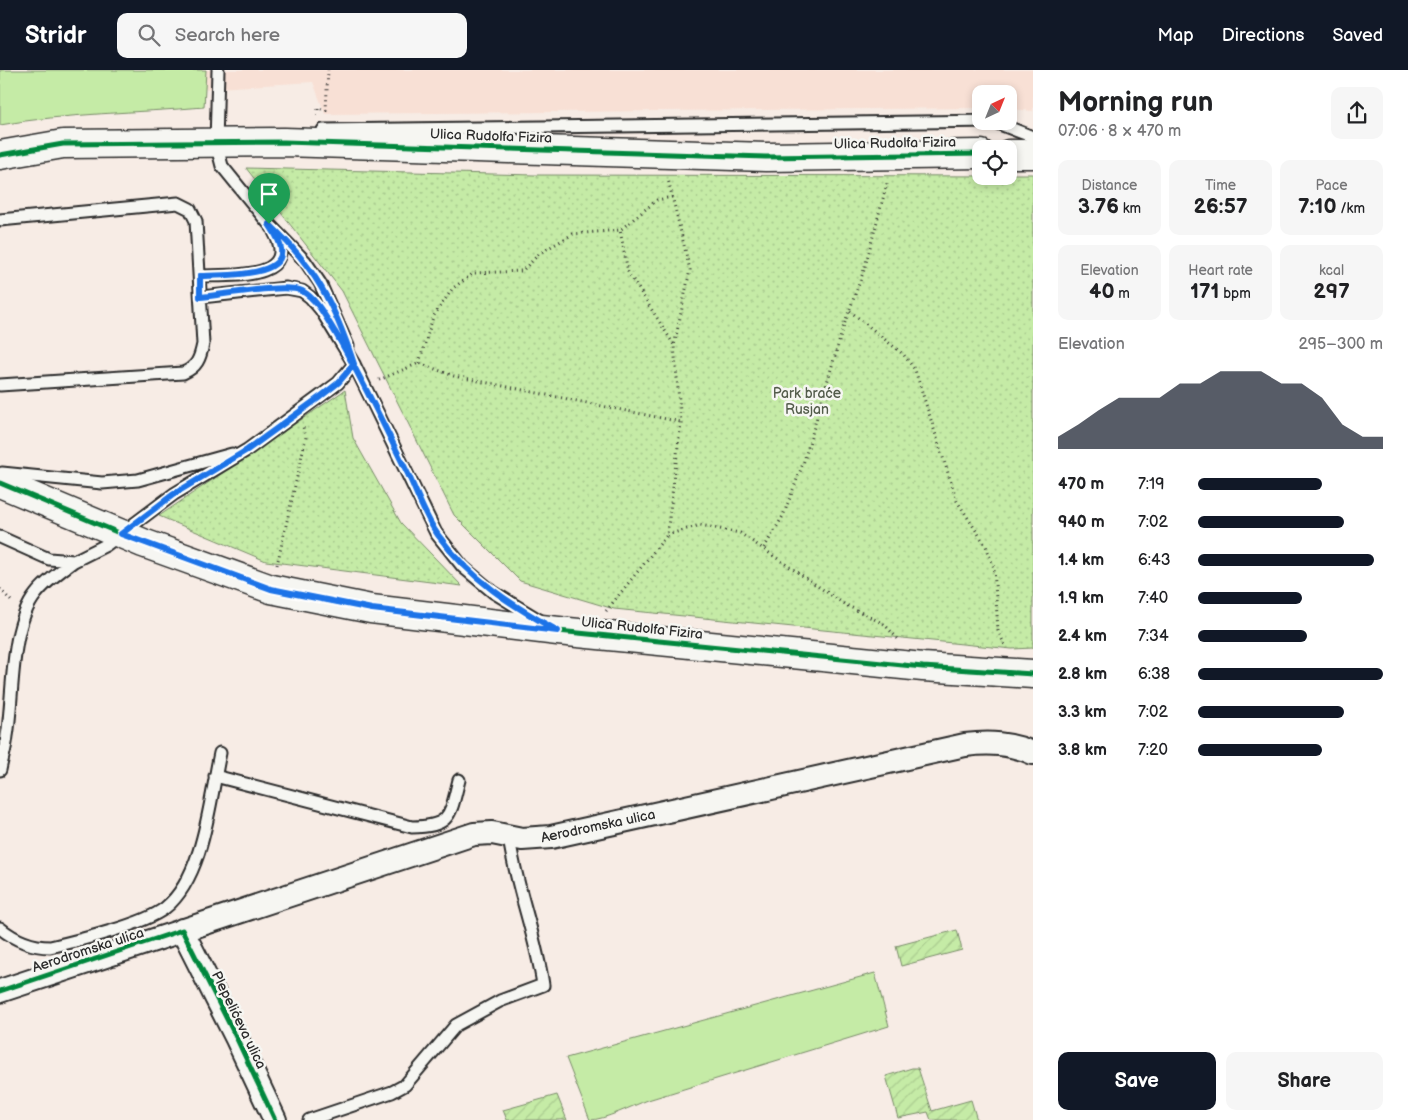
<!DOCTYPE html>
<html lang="en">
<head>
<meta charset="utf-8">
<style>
	body { margin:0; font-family:"Balsamiq Sans",sans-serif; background:#f6f6f6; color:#202124; height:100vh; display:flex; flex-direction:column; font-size:19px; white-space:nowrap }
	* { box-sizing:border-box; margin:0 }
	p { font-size:16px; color:#757577 }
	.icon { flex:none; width:28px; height:28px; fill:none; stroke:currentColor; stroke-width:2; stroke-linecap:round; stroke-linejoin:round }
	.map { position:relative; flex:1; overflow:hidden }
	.side { display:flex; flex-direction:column; background:#fff; width:375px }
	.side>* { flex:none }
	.needle { width:32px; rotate:43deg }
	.buttons { position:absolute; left:972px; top:15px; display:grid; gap:10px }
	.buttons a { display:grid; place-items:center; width:45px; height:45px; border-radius:10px; background:#fff; box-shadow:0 2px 8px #0003; font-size:25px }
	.pin { position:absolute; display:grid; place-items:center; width:42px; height:42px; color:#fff; margin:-51px -21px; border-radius:50% 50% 50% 0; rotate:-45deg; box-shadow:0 0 5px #0007 }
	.pin .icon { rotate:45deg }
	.round { display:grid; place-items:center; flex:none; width:52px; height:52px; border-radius:10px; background:#f6f6f6 }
	.overview { display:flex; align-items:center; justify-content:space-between; height:85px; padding:0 25px }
	h1 { font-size:28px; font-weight:600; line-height:38px }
	.figures { display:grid; grid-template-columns:repeat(3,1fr); gap:8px; height:85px; padding:5px 25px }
	.figures div { display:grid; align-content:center; border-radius:10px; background:#f6f6f6; text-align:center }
	.figures b { font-size:21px; font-weight:600 }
	.figures small { font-size:14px; font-weight:400 }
	.figures p { font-size:14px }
	.chart { height:140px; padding:10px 25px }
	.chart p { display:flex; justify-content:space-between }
	.chart svg { width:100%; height:90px; margin-top:5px; fill:#111827; opacity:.7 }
	.cta { display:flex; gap:10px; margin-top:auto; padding:10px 25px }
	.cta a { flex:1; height:58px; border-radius:10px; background:#111827; color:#fff; font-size:20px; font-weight:600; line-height:58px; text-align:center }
	.cta a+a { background:#f6f6f6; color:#202124 }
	ul { padding:0 25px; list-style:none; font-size:16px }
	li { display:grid; grid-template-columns:80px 60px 1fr; align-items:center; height:38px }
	li i { height:12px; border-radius:6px; background:#111827 }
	header { display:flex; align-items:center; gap:30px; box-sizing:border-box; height:70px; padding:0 25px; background:#111827; color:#fff }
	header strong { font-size:24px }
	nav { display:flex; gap:28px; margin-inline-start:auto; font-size:18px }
	.search { width:350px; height:45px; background:#f6f6f6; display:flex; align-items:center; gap:12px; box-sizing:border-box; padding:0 18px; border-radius:10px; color:#757577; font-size:19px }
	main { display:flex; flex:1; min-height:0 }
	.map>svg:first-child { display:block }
</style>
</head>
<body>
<header>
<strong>Stridr</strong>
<div class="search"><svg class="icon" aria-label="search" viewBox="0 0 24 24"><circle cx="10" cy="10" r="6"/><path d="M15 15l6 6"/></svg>Search here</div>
<nav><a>Map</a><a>Directions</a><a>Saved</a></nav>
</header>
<main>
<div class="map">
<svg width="1033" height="1050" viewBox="0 0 1033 1050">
	<defs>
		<pattern id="park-dots" width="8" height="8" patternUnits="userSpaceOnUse" patternTransform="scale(1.25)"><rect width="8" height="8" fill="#c5eba6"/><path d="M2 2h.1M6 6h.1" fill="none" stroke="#a9ca8f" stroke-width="1.8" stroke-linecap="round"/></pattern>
		<pattern id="garden-furrows" width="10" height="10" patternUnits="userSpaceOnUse" patternTransform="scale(1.25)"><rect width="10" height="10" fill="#c5eba6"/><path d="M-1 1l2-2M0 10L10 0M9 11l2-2" fill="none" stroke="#a9ca8f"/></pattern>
	</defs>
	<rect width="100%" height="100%" fill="#f7ece5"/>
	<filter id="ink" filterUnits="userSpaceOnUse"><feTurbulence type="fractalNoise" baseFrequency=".02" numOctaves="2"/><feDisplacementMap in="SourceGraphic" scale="10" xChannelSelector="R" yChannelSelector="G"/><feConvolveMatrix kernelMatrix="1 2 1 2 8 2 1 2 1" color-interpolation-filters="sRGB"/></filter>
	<g filter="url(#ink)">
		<path fill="#f8e0d5" d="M0,0H1033V41L1009,39V24H981V38L325,44L313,12L186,20Z"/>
		<path fill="#c5eba6" stroke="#788b68" d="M0,0H206L204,37C136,43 67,43 0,55Z
			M875,903L889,956L648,1030C632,1036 604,1050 590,1050L566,988Z"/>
		<path fill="url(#park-dots)" stroke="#788b68" d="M246,98L534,105L1009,106V104H1033V578L1012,579L614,539L520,511L454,445L342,221Z
			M345,320L353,368L401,453L462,516L266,491L159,446Z"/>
		<path fill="url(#garden-furrows)" stroke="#788b68" d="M957,860L962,880L901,896L896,876Z
			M912,998H918L932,1041L971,1030L977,1050H931L928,1042L898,1048L886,1006Z
			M557,1025L567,1050H507L503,1040Z"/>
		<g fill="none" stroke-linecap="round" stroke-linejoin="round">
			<defs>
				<path id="service" d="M218,0L216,73L222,96L269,154L305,191L320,213L348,276
					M323,60L992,51L1033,67
					M0,150L178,133L190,139L196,151L203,274C200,289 197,297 183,303L0,315
					M200,206C230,205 301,211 274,162
					M201,227L286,218L302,221L310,227L321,240L354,294L436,463L463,497L493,522L539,550
					M2,403L102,413L138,410L232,384
					M0,467L49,489L74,491L106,475L174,424L247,380L338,313L354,294
					M0,700C2,689 6,678 7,666C14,625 9,557 36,524C46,511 61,501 74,491
					M215,706L412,757C452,757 450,744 459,710
					M0,858C15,870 31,877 50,877C77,871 145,854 165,838C204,807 210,729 220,683
					M309,1050L392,1022L405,1015L456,955L500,931L543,915C536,865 516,818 509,767"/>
				<path id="minor" d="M182,860L237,969L275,1050
					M0,921L474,764L492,763L522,769L551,767L965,675C990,672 1009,673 1033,683"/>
				<path id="tertiary" d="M1009,84H1033
					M0,85L63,74L284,72L766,87L981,84
					M0,413L143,473L271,519L371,539L558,561L923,597L1033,604"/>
			</defs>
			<use href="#service" stroke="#2b2b2b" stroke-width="15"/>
			<use href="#minor" stroke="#2b2b2b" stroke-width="26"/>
			<use href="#tertiary" stroke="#2b2b2b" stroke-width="31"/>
			<path stroke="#2b2b2b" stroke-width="3" stroke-dasharray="1 4" stroke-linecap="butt" d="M318,45V38L326,40L328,0
				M672,127L657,130L620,160L628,202L674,275
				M850,241L904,285L915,300L957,431L986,476L994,498L998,561L1006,577
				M419,293L433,247L453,218L474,203L522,201L540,183L573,164L620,160
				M379,310L419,293L454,306L681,352
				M667,465L700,455L740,463L844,534L884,554L898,569
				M764,478L783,446L804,391L844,255L864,200L888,110
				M277,495L306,367L303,357
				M0,519L12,532
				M606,541L667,465L681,352L674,276L690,200L668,109"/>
			<use href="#service" stroke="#f6f6f2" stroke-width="11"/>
			<use href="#minor" stroke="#f6f6f2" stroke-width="22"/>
			<use href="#tertiary" stroke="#f6f6f2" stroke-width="28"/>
			<defs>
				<path id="cycleway" d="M0,85L63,74L284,72L766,87L981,84
					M0,413L143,473L271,519L371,539L558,561L923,597L1033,604
					M0,921L182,860L237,969L275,1050"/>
			</defs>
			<use href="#cycleway" stroke="#f6f6f2" stroke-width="8"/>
			<use href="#cycleway" stroke="#00873e" stroke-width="5"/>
		</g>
	</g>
	<g fill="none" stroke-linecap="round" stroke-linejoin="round" filter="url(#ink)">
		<defs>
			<path id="route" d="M269,154C315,196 335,236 354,294L338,313L320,327L247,380L174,424L121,464L271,519L372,539L558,561C511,535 470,509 438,465C425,447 417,423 408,404C384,356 362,308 335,262C326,248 317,229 302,221C287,213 221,225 200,227V206C218,205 286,208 281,179C280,170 273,161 269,154"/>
		</defs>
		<use href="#route" stroke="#fff" stroke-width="10"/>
		<use href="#route" stroke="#1a73e8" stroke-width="6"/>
	</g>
	<g text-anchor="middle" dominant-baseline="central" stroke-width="5" stroke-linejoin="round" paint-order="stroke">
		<g font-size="14" fill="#2b2b2b" stroke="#f6f6f2">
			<text transform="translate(491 66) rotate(2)">Ulica Rudolfa Fizira</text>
			<text transform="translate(895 73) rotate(-1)">Ulica Rudolfa Fizira</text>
			<text transform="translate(642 558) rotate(6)">Ulica Rudolfa Fizira</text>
			<text transform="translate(598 756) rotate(-12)">Aerodromska ulica</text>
			<text transform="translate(88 880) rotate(-18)">Aerodromska ulica</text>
			<text transform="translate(239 950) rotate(64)">Plepelićeva ulica</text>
		</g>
		<g font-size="14" fill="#525b4a" stroke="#f6f6f2">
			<text x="807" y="323">Park braće<tspan x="807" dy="16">Rusjan</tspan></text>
		</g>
	</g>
</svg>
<div class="buttons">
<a><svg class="needle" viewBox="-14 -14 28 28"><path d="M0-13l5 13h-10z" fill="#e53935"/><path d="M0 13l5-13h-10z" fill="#757577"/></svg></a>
<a><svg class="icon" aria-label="locate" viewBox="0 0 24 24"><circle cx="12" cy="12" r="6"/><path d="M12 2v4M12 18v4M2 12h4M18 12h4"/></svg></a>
</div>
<div class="pin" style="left:269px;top:154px;background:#1e9e55"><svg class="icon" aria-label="arrive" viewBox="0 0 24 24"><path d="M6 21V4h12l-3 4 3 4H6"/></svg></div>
</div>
<section class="side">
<div class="overview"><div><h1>Morning run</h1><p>07:06 · 8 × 470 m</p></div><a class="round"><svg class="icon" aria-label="share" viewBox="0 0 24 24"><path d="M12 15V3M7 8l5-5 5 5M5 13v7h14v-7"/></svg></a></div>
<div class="figures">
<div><p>Distance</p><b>3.76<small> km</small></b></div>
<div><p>Time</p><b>26:57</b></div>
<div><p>Pace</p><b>7:10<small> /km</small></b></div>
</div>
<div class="figures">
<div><p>Elevation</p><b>40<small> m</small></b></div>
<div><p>Heart rate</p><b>171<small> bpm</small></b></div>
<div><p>kcal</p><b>297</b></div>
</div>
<div class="chart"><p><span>Elevation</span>295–300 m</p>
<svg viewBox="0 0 160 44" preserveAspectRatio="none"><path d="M0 44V38L10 32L20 25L30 19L40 19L50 19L60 12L70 12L80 6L90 6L100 6L110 12L120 12L130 19L140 32L150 38L160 38V44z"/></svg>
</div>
<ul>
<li><b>470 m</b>7:19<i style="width:67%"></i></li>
<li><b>940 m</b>7:02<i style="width:79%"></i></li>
<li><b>1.4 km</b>6:43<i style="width:95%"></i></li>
<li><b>1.9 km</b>7:40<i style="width:56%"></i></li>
<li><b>2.4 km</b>7:34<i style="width:59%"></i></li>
<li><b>2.8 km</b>6:38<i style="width:100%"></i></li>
<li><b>3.3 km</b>7:02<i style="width:79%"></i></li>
<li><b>3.8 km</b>7:20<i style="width:67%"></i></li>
</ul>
<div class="cta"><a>Save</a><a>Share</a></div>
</section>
</main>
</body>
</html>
